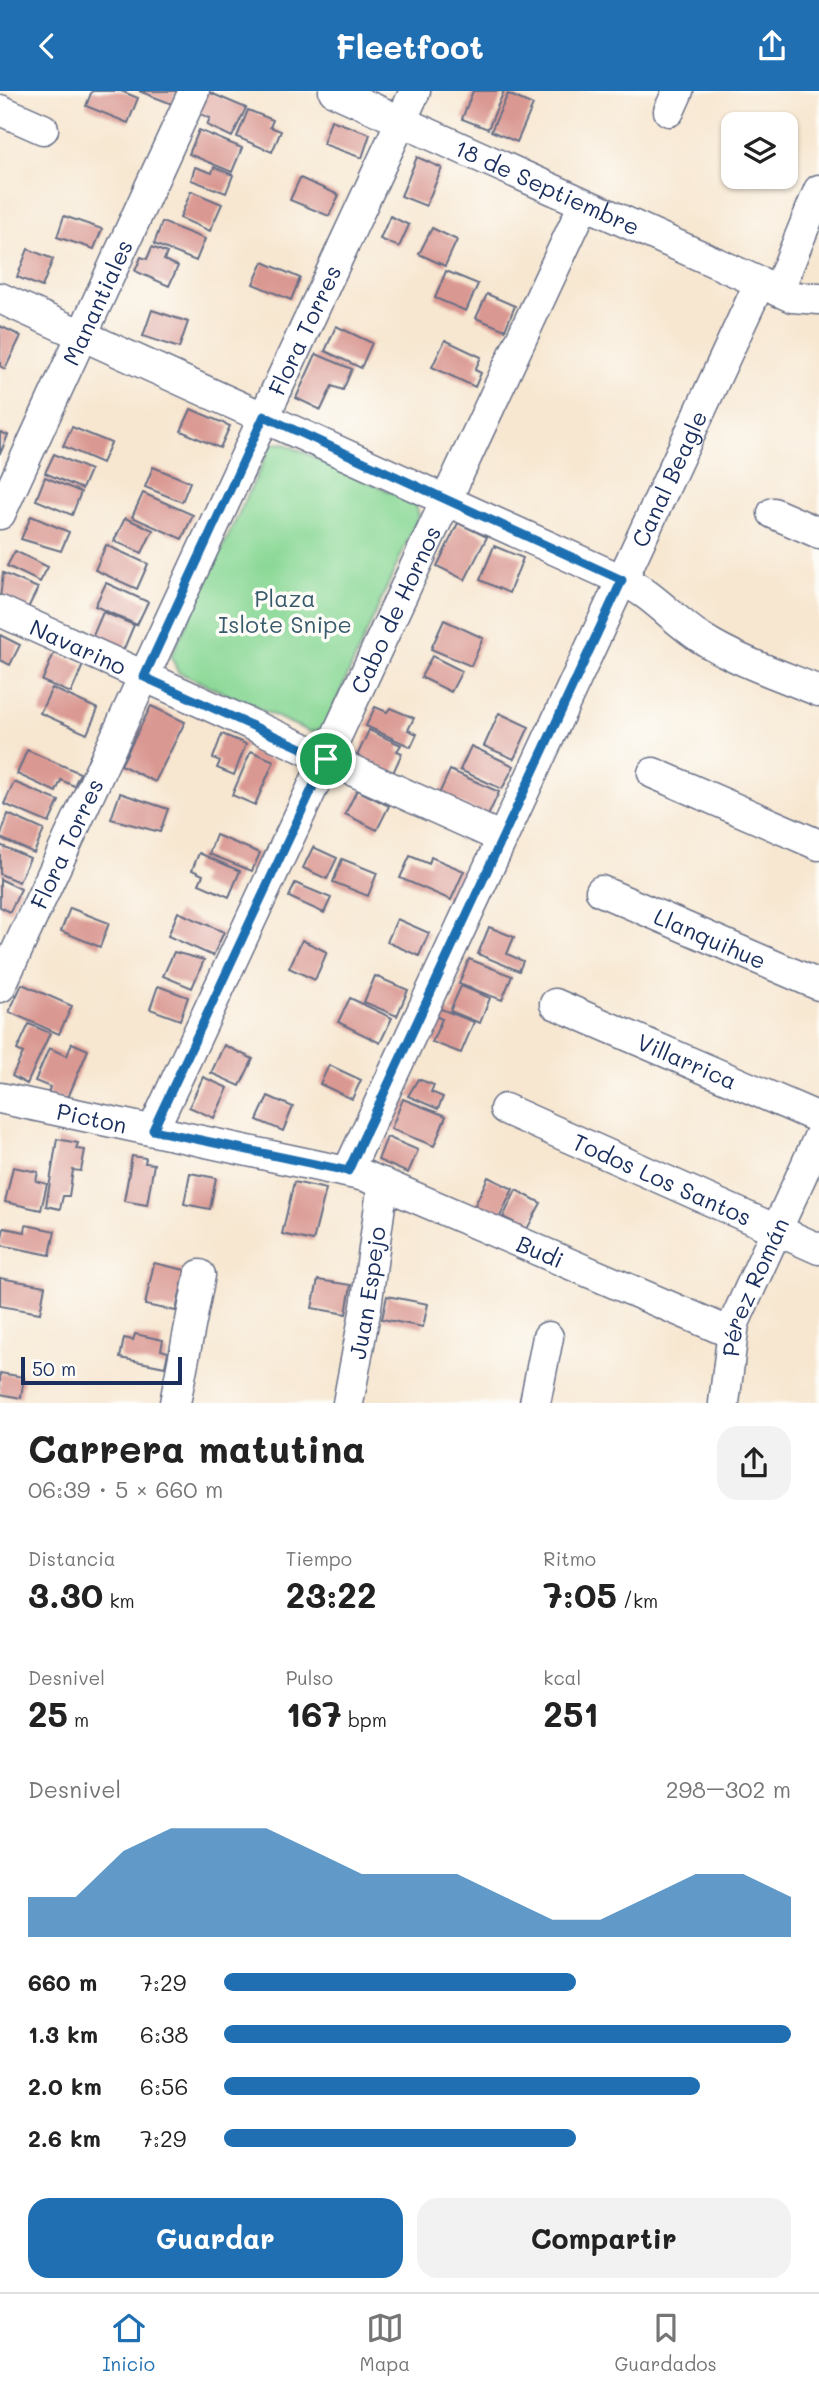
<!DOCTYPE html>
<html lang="es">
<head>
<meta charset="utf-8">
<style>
	body { margin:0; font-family:Mali,sans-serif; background:#f2f2f2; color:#222; height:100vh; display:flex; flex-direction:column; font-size:26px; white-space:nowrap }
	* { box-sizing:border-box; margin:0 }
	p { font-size:23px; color:#767676 }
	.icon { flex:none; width:38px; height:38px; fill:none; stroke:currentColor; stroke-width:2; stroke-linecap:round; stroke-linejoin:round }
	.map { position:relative; height:1312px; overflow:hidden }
	.sheet { display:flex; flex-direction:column; background:#fff; flex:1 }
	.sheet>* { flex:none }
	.fabs { position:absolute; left:721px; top:21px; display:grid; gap:14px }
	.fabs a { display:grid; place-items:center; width:77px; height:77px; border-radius:14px; background:#fff; box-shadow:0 2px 5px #0004; font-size:35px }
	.scale { position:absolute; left:21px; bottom:18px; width:161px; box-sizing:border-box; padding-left:7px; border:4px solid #1b2f5e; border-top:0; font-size:19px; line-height:24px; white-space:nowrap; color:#1b2f5e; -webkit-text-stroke:5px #fdfcf7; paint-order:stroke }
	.pin { position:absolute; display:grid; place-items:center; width:60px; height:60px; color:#fff; margin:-30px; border:4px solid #fff; border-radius:50%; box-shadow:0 2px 7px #0007 }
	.round { display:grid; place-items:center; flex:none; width:74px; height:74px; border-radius:21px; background:#f2f2f2 }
	.overview { display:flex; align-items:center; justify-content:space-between; height:119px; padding:0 28px }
	h1 { font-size:38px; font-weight:700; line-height:52px }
	.stats { display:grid; grid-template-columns:repeat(3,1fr); gap:10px; height:119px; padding:7px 28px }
	.stats div { display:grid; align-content:center }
	.stats b { font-size:35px; font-weight:700 }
	.stats small { font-size:19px; font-weight:400 }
	.stats p { font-size:19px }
	.chart { height:196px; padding:14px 28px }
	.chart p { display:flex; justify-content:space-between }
	.chart svg { width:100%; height:126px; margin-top:7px; fill:#1f6fb2; opacity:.7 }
	.action { display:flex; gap:14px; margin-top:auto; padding:14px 28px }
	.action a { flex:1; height:80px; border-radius:21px; background:#1f6fb2; color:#fff; font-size:28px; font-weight:700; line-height:80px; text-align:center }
	.action a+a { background:#f2f2f2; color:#222 }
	ul { padding:0 28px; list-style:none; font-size:23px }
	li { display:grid; grid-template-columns:112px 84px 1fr; align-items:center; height:52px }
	li i { height:18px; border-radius:9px; background:#1f6fb2 }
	header { display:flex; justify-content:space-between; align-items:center; height:91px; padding:0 28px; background:#1f6fb2; color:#fff; font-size:32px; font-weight:700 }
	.tab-bar { display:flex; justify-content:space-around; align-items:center; height:98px; border-top:2px solid #e0e0e0; background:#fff; font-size:19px; color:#767676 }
	.tab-bar a { display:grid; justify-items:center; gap:4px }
	.tab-bar .selected { color:#1f6fb2 }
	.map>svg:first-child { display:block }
</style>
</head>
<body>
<header><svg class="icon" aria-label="back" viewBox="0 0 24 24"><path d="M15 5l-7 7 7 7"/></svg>Fleetfoot<svg class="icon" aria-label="share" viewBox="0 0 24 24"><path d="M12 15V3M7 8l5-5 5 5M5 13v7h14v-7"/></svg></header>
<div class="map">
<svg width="819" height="1312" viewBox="0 0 819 1312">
	<rect width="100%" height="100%" fill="#fdfcf7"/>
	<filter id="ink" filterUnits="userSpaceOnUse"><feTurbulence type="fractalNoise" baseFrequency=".0143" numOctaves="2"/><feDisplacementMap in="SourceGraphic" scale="14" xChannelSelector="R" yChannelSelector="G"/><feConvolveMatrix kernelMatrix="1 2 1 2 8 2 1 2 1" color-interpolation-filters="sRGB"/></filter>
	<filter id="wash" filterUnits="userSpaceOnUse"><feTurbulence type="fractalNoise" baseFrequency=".00686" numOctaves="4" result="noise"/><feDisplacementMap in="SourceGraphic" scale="28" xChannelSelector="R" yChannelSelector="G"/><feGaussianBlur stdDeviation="1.57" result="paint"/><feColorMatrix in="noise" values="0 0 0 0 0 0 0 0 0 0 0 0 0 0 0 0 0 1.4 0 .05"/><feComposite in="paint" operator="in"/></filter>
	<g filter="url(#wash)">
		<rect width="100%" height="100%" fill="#f7e7d1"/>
		<path fill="#8ad896" stroke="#52847a" stroke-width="2" d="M283,352L415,412L419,424L324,638L310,641L178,581L171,565L272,353Z"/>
		<g id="blocks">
			<path fill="#da9892" d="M92,0H121L138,7L128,32L86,15Z
				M139,0H177L172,13Z
				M206,0L246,17L232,46L207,34L210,27L196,21Z
				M473,0H504L488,38L462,28Z
				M508,3L533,14L517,51L491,40Z
				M248,19L273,29L270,36L281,40L272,61L237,46Z
				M331,29L370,43L362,67L323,53Z
				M199,39L242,57L232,81L189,63Z
				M417,66L442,77L426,115L401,105Z
				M195,76L212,82L214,76L233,84L226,102L191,89Z
				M300,87L339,104L329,125L290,109Z
				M191,100L222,113L210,140L180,127Z
				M64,125L102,138L94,158L57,146Z
				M390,125L409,134L399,156L380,148Z
				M162,131L205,148L196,170L154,153Z
				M432,137L457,149L445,175L419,163Z
				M152,156L167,162L164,169L178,175L169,195L135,180L141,166L147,168Z
				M28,158L53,168L42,196L17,186Z
				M263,171L300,187L291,209L253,193Z
				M446,180L478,193L466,220L435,207Z
				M487,203L515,215L505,239L476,227Z
				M152,219L188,231L179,257L143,245Z
				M0,235L21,245L5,278L0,275Z
				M336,235L372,252L361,277L325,260Z
				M445,249L481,266L475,279L481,282L475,296L432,276Z
				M316,263L352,278L343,299L332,295L321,319L296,307Z
				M191,318L230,335L220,357L181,340Z
				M72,336L111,352L102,372L63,355Z
				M0,341L8,344L0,363Z
				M54,363L90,379L82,398L45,382Z
				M153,376L190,391L182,411L145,396Z
				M45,386L81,401L72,424L36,409Z
				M143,402L193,424L182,448L132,426Z
				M31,425L69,441L61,460L21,448Z
				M125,427L153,439L142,462L114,450Z
				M458,432L487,446L465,489L437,475Z
				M106,454L148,473L137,498L95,479Z
				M494,455L523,467L509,502L480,489Z
				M15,460L48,476L40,491L7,475Z
				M3,482L38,497L27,519L0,507Z
				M106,492L148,511L137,534L95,515Z
				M103,521L134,534L123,560L92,547Z
				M444,529L483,547L471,575L431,558Z
				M0,544L20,554L10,574L0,569Z
				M54,562L83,574L71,602L42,590Z
				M432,565L462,580L451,601L421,586Z
				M52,597L98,618L87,643L40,622Z
				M151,615L185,631L155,691L121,674Z
				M375,616L387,621L390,617L414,627L408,639L417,643L411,656L366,635Z
				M499,622L529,636L514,668L484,655Z
				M369,639L401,654L397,660L402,662L393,682L357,665Z
				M222,643L246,653L234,684L217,677L220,670L213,667Z
				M471,655L514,675L502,698L460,679Z
				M27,659L80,682L74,695L61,689L56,701L17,683Z
				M251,660L274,670L255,714L232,704Z
				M450,679L499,701L488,725L439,703Z
				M14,691L59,710L49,732L4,713Z
				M357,699L389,715L377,739L345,723Z
				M120,702L168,718L160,741L111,728Z
				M8,723L44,739L34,762L0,747Z
				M216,744L260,762L252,780L209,763Z
				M0,754L30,767L19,791L0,783Z
				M313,756L337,767L327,788L303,777Z
				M199,762L240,780L229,806L199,793L203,784L192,779Z
				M410,765L429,773L431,766L464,780L451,809L400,787Z
				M342,768L377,782L368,805L333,791Z
				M0,788L21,798L10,821L0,816Z
				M295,792L331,807L324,822L289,806Z
				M70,817L109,832L100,856L61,840Z
				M178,821L224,841L213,865L168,845Z
				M397,828L429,842L419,865L387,851Z
				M489,836L514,846L507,863L523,870L519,880L478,863Z
				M302,849L327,861L315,889L289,877Z
				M174,861L204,869L192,897L163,885Z
				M469,868L512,885L502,909L459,893Z
				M375,885L408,899L397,925L364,911Z
				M22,893L72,915L59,943L9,921Z
				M158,895L188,906L180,929L150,918Z
				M461,895L490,907L480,932L450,920Z
				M350,907L392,927L380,952L338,931Z
				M436,916L474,931L461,962L432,951L442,928L433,924Z
				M29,933L50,942L27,993L12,985L23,962L17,959Z
				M72,952L88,959L67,1009L47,1005L50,996L35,990L49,957L67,965Z
				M224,954L253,968L240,995L211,982Z
				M329,974L361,989L352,1008L320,993Z
				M203,986L228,997L214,1027L189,1016Z
				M418,988L434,994L431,1001L443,1006L438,1018L408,1005Z
				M268,1005L293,1016L283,1040L257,1029Z
				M403,1008L446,1025L434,1055L391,1038Z
				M387,1046L418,1059L408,1082L378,1069Z
				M57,1048L78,1052L76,1058L85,1059L81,1080L73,1079L69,1105H63L60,1118L46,1115Z
				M132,1065L146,1067L145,1072L154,1073L147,1114L124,1110Z
				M13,1076L38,1081L36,1090L47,1093L41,1119L5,1111Z
				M190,1082L216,1087L210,1118L184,1113Z
				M488,1086L513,1098L499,1128L474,1116Z
				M294,1091L326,1098L313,1150L282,1143Z
				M516,1099L541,1112L527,1138L503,1126Z
				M26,1134L55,1140L50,1164L0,1154L4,1137L25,1141Z
				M154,1172L185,1179L176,1220L145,1214Z
				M0,1187L45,1195L40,1222L0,1215Z
				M318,1189L351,1194L346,1223L312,1217Z
				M387,1205L428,1213L423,1236L382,1228Z
				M135,1243L163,1249L161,1259L168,1261L165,1276L120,1267L124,1247L133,1249Z
				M0,1282L24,1286L21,1307L0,1303Z"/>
		</g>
	</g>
	<g filter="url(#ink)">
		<use href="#blocks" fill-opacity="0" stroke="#686f86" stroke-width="2"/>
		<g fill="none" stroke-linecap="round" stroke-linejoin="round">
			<defs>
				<g id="minor">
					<path id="s1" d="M334,0L792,206L819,208"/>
					<path d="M0,19L43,38"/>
					<path d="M669,20L678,0"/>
					<path d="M778,200L819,99"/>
					<path d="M0,207L622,489C653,503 673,529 701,547C737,570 780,584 819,600"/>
					<path d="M773,422L819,442"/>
					<path id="s2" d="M0,423L194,0"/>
					<path id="s3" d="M0,520L502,747"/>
					<path d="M653,682L819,754"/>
					<path id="s4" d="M601,800L819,894"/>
					<path id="s5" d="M0,896L415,0"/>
					<path id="s6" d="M555,913L819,1027"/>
					<path id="s7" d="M0,1007L365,1085L731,1242"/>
					<path id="s8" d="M505,1018L819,1158"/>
					<path id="s9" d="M153,1039L584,113"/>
					<path id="s10" d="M348,1080L760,191"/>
					<path d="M175,1312L200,1184"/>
					<path id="s11" d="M348,1312L366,1216L383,1092"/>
					<path d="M535,1312L548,1246"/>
					<path id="s12" d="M724,1312L734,1232L819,1046"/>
				</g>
			</defs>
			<use href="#minor" stroke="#686f86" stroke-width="33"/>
			<use href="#minor" stroke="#fff" stroke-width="30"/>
		</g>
	</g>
	<g fill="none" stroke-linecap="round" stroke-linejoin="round" filter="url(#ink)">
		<defs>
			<path id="route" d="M264,325L622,489L348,1080L153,1039L326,668L144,586Z"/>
		</defs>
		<use href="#route" stroke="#fff" stroke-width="14"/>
		<use href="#route" stroke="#1f6fb2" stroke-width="9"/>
	</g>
	<g text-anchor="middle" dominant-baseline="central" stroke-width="7" stroke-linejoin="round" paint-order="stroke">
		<g font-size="23" fill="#1b2f5e" stroke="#fdfcf7">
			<text stroke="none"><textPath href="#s1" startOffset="234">18 de Septiembre</textPath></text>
			<text stroke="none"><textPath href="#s2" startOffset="233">Manantiales</textPath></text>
			<text stroke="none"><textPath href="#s5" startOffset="724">Flora Torres</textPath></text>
			<text stroke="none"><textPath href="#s10" startOffset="763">Canal Beagle</textPath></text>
			<text stroke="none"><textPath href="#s9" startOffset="574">Cabo de Hornos</textPath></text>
			<text stroke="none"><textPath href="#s3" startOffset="86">Navarino</textPath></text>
			<text stroke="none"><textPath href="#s5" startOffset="158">Flora Torres</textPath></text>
			<text stroke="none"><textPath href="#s4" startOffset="119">Llanquihue</textPath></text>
			<text stroke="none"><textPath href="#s6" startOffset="144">Villarrica</textPath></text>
			<text stroke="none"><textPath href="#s7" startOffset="94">Picton</textPath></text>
			<text stroke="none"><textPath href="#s8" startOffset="172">Todos Los Santos</textPath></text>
			<text stroke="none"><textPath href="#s7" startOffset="564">Budi</textPath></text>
			<text stroke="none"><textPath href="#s12" startOffset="121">Pérez Román</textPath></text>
			<text stroke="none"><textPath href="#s11" startOffset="112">Juan Espejo</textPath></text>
		</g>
		<g font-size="23" fill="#37596c" stroke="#fdfcf7">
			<text x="285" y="507">Plaza<tspan x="285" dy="26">Islote Snipe</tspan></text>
		</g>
	</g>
</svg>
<div class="fabs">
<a><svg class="icon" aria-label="layers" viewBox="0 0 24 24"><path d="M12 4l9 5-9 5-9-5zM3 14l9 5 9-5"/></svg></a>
</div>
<div class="scale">50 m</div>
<div class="pin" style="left:326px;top:668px;background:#1e9e55"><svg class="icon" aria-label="arrive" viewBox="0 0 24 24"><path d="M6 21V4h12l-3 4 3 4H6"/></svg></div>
</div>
<section class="sheet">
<div class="overview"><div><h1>Carrera matutina</h1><p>06:39 · 5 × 660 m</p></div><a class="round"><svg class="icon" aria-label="share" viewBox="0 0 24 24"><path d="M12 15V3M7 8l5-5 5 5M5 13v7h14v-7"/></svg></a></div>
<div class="stats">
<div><p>Distancia</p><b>3.30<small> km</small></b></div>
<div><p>Tiempo</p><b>23:22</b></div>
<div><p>Ritmo</p><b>7:05<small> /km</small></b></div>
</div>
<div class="stats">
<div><p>Desnivel</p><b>25<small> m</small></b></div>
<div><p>Pulso</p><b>167<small> bpm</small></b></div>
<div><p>kcal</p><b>251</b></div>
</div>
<div class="chart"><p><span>Desnivel</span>298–302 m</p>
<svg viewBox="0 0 160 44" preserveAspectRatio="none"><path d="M0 44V30L10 30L20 14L30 6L40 6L50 6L60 14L70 22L80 22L90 22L100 30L110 38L120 38L130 30L140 22L150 22L160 30V44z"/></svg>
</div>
<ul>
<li><b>660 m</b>7:29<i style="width:62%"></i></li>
<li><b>1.3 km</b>6:38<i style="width:100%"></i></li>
<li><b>2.0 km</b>6:56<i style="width:84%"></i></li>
<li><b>2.6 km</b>7:29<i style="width:62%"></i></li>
</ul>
<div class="action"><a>Guardar</a><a>Compartir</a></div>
</section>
<nav class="tab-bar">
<a class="selected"><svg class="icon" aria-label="home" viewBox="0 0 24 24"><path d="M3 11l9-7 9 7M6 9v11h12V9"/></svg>Inicio</a>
<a><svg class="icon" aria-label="map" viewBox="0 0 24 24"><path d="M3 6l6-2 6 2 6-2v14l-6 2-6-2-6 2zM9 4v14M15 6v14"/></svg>Mapa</a>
<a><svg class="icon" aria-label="saved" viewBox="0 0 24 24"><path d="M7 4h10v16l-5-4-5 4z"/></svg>Guardados</a>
</nav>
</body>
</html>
